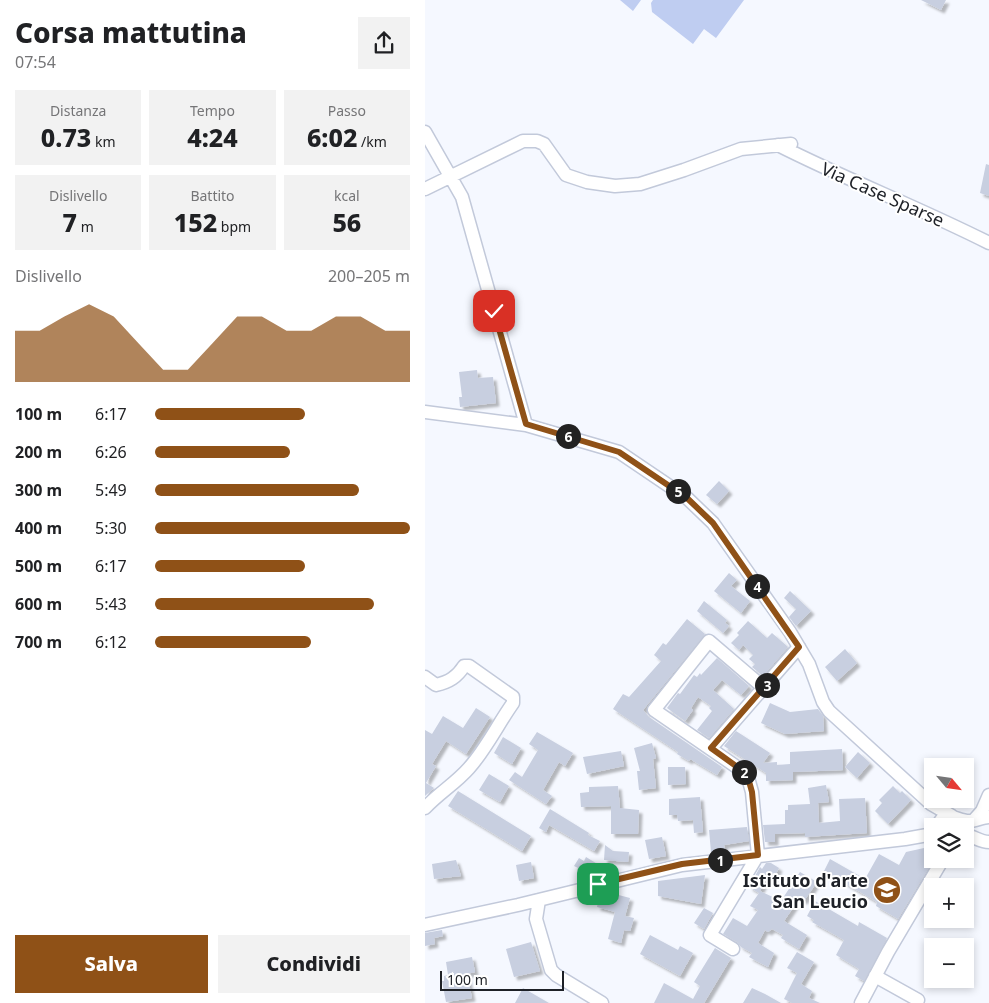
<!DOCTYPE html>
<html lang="it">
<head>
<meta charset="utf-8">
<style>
	body { margin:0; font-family:"Noto Sans",sans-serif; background:#f2f2f2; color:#202124; height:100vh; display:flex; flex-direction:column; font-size:19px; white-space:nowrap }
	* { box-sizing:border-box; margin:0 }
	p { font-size:16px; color:#757577 }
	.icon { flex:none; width:28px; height:28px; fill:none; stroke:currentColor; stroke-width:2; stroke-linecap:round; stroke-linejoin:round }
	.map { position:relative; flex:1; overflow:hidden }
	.details { display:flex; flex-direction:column; background:#fff; width:425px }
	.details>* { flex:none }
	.needle { width:32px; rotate:119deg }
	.tools { position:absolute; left:499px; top:758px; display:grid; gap:10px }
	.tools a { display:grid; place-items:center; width:50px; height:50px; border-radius:0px; background:#fff; box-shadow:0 2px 8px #0003; font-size:25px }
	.scale { position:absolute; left:15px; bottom:12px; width:124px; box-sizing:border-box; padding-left:5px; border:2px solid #1e2127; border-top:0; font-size:14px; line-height:18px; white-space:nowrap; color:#1e2127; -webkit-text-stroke:4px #fff; paint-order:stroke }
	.pin { position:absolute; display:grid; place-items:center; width:42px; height:42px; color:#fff; margin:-21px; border-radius:10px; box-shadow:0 2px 8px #0006 }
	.km { position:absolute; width:25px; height:25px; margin:-12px; border-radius:50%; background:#222; color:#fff; font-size:14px; line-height:25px; text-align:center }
	.round { display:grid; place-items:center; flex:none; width:52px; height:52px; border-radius:0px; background:#f2f2f2 }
	.overview { display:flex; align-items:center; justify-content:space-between; height:85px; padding:0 15px }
	h1 { font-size:28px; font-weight:800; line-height:38px }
	.stats { display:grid; grid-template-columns:repeat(3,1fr); gap:8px; height:85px; padding:5px 15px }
	.stats div { display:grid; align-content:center; border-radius:0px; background:#f2f2f2; text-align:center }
	.stats b { font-size:25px; font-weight:800 }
	.stats small { font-size:14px; font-weight:400 }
	.stats p { font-size:14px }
	.chart { height:140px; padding:10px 15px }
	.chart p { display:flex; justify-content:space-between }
	.chart svg { width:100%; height:90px; margin-top:5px; fill:#8f5117; opacity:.7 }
	.cta { display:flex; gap:10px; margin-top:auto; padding:10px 15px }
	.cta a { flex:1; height:58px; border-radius:0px; background:#8f5117; color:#fff; font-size:20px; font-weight:800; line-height:58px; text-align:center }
	.cta a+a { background:#f2f2f2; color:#202124 }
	ul { padding:0 15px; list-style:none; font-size:16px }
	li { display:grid; grid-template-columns:80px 60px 1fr; align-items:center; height:38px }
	li i { height:12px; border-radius:6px; background:#8f5117 }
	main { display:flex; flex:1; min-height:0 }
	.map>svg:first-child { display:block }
</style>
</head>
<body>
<main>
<section class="details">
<div class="overview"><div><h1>Corsa mattutina</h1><p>07:54</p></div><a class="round"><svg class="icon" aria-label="share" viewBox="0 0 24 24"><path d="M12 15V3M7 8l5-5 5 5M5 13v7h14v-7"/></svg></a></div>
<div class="stats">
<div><p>Distanza</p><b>0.73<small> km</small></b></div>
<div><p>Tempo</p><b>4:24</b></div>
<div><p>Passo</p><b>6:02<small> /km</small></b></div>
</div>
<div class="stats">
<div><p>Dislivello</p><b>7<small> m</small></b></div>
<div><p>Battito</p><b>152<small> bpm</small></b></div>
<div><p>kcal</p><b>56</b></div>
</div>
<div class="chart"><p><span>Dislivello</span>200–205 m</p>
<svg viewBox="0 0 160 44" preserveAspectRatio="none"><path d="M0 44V19L10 19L20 12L30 6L40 12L50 25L60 38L70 38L80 25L90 12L100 12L110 19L120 19L130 12L140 12L150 19L160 19V44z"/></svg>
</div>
<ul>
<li><b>100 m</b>6:17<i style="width:59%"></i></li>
<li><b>200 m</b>6:26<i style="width:53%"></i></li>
<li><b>300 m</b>5:49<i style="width:80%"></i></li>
<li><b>400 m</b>5:30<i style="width:100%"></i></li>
<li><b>500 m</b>6:17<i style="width:59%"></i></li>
<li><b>600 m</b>5:43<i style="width:86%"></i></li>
<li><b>700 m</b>6:12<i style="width:61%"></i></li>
</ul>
<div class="cta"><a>Salva</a><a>Condividi</a></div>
</section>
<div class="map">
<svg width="564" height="1003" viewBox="0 0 564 1003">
	<defs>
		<filter id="shadow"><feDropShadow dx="3.5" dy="3.5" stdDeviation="1" flood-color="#0004"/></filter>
	</defs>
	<rect width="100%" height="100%" fill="#f5f8ff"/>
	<path fill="#bfcdf1" d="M195,0H216L208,11Z
		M228,0H319L291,38L279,29L268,44L227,12L226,3Z"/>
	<path fill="#c8cfe0" filter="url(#shadow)" d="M496,0H521L516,10Z
		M561,164L564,165V196L555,193Z
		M52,370L53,378L68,377L71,403L35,407L34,397H37L34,372Z
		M294,481L304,491L292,504L281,495Z
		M304,573L312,580L306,586L325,601L316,613L289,591Z
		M365,591L386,611L371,626L364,617L371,609L359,598Z
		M279,601L302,620L300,623L304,626L298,633L272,611Z
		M262,619L280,634L218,710L224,717L297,767L292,775L265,759L264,761L252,754L253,752L188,709L198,694L204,697L236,661L229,655L238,643L241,645Z
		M323,621L342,638L347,633L363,647L338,676L327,667L330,664L324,659L328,655L318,645L314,650L306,643L314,635L312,633Z
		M420,649L432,663L412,681L400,667Z
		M292,658L324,686L316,695L297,680L288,690L309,709L284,738L272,730L287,711L284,708L286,706L273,697L266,708L268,710L260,721L242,708L253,693L255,694L269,675L272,677L275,673L276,675Z
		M345,703L365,712L393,709L398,716L399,731L360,734L336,723Z
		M51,708L65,717L41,754L21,741L7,764L11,766L1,783L9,788L0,796V730L7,734L18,716L38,728Z
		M311,731L345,753L338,763L352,762V765L365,764V752L417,749L418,770L368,772V780L341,781V773L299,746Z
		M112,732L148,753L140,766L134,762L118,790L127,796L121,804L84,780L90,772L97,777L113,750L104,744Z
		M78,737L96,748L87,764L69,753Z
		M227,743L231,758L228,759L231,788L214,790L212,771H215L209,748Z
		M196,751L199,766L162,774L158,757Z
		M433,752L445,763L432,778L420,767Z
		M243,767H260L261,784L243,785Z
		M64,774L84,786L75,802L54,790Z
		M401,785L404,802L393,803L394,823L415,821L414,799L440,798L442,833L380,837V833L350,834V842H340L338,825L360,824V810H363V805L385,804L383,788Z
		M193,786L195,808L214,810L213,834H186V806L156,807L155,793L164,792V787Z
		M468,786L475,793L477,791L486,800L463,824L450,811L457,803L454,800Z
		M33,791L106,836L97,851L23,806Z
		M275,797L278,832L269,833L268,820L253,821L252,815H244V799Z
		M125,809L164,833L163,835L175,841L169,851L124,825L121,832L114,828Z
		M322,827L324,841L299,845L300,851L286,852L284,830Z
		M237,837L241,856L224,859L220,840Z
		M180,845L188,851L204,852L203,862L179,860Z
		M508,846L509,859L473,919L451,906L452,902L399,871L405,859L440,879L454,854L474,865L481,852Z
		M161,857L174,865L166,878L154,871L155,869L149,866L154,858L159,861Z
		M31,860L36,876L9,879L7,864Z
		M106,862L109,878L94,881L91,865Z
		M341,863H346L354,868L347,881L342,878L335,891L356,901L375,872L392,882L379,901L374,899L359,921L382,935L374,949L356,938L358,935L347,929L343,932L340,930L333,943L349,953L343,967L324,957L327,953L316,947L312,942L298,934L308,918L322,926L333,910L325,906L334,893L324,887L335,867L337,869Z
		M280,875L276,904L233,896V881Z
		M182,892L205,898L200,916L209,918L205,931L199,930L196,943L183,939L190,912L172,907L175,893Z
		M390,901L433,926L434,922L462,938L439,981L430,976L434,969L411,955L419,940L387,922L389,920L382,916Z
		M279,908L288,913L279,929L269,923Z
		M17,930L18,936L9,938L10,944L0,946V933Z
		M225,935L253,950L255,946L268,953L255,976L215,954Z
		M106,942L115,971L89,977L81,949Z
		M290,948L306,958L279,1003H229L239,983L268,999L275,986L269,982Z
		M372,952L389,962L376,984L387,991L384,998L395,1003H367L359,999L372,973L362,968Z
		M47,957L50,972L42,974L47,998L21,1002L17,981H19V976L23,975L21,962Z
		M98,988L124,1003H90Z
		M327,988L340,994L356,1003H318Z"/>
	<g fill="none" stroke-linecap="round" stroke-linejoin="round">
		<defs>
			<path id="minor" d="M0,132L37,197L101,425
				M353,145C422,180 495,208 564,243
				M0,189L98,141H112L119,144L141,175L162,182L190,186L215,184L259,170L316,149L366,144
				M0,412L101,425L194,452L262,498L288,523L365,632L384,664L398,702L404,711L506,804L527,816
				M0,677L11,685C24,682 32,677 39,666H44L88,697V703C73,724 61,749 44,768C31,783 14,793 0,808
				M286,748L374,647
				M549,820L557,811L564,795
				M513,826C519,808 532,821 544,821C551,821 557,817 564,817
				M540,835C549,836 555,842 564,842
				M114,900L111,919L126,970L131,975L177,1003
				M0,925L93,905L257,865L480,839L508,834
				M308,949L285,935L333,855L327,792L322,774L229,710L284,641L339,688
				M450,976L493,1000
				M436,1003L463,952L518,859"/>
		</defs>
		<use href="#minor" stroke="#c2c9da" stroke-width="15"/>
		<use href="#minor" stroke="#fff" stroke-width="12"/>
	</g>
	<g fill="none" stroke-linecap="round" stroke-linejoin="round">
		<defs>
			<path id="route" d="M69,311L101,424L194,452L262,498L288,523L374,647L286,748L322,774L327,792L333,855L257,864L173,884"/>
		</defs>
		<use href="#route" stroke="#fff" stroke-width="10"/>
		<use href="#route" stroke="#8f5117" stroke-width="6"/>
	</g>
	<defs>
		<symbol id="university-disc" viewBox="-11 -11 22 22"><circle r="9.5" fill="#8f5117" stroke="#fff"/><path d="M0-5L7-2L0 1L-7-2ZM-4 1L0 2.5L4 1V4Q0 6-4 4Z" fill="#fff"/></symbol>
	</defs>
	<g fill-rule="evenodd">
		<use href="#university-disc" x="446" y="874" width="32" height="32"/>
	</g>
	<g text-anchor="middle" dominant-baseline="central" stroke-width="4" stroke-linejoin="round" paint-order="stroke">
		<g font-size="18" fill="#1e2127" stroke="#fff">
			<text transform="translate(458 194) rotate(24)">Via Case Sparse</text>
		</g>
		<g font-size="18" font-weight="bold" fill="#1e2127" stroke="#fff" text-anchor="end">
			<text x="443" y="880">Istituto d'arte<tspan x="443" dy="21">San Leucio</tspan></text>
		</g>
	</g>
</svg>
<div class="tools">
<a><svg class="needle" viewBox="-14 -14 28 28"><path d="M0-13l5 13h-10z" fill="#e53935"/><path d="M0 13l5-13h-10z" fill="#757577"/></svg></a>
<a><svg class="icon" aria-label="layers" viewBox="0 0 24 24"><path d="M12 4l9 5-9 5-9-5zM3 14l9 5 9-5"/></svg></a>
<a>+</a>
<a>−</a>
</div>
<div class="scale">100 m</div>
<div class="pin" style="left:173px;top:884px;background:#1e9e55"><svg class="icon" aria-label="arrive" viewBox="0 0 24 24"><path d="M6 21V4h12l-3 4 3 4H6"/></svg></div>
<div class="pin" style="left:69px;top:311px;background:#d93025"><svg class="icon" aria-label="check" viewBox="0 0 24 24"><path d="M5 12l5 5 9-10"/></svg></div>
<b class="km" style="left:295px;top:860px">1</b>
<b class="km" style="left:319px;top:772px">2</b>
<b class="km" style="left:342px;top:685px">3</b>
<b class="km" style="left:332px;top:586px">4</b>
<b class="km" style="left:253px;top:491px">5</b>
<b class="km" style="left:143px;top:436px">6</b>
</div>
</main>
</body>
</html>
